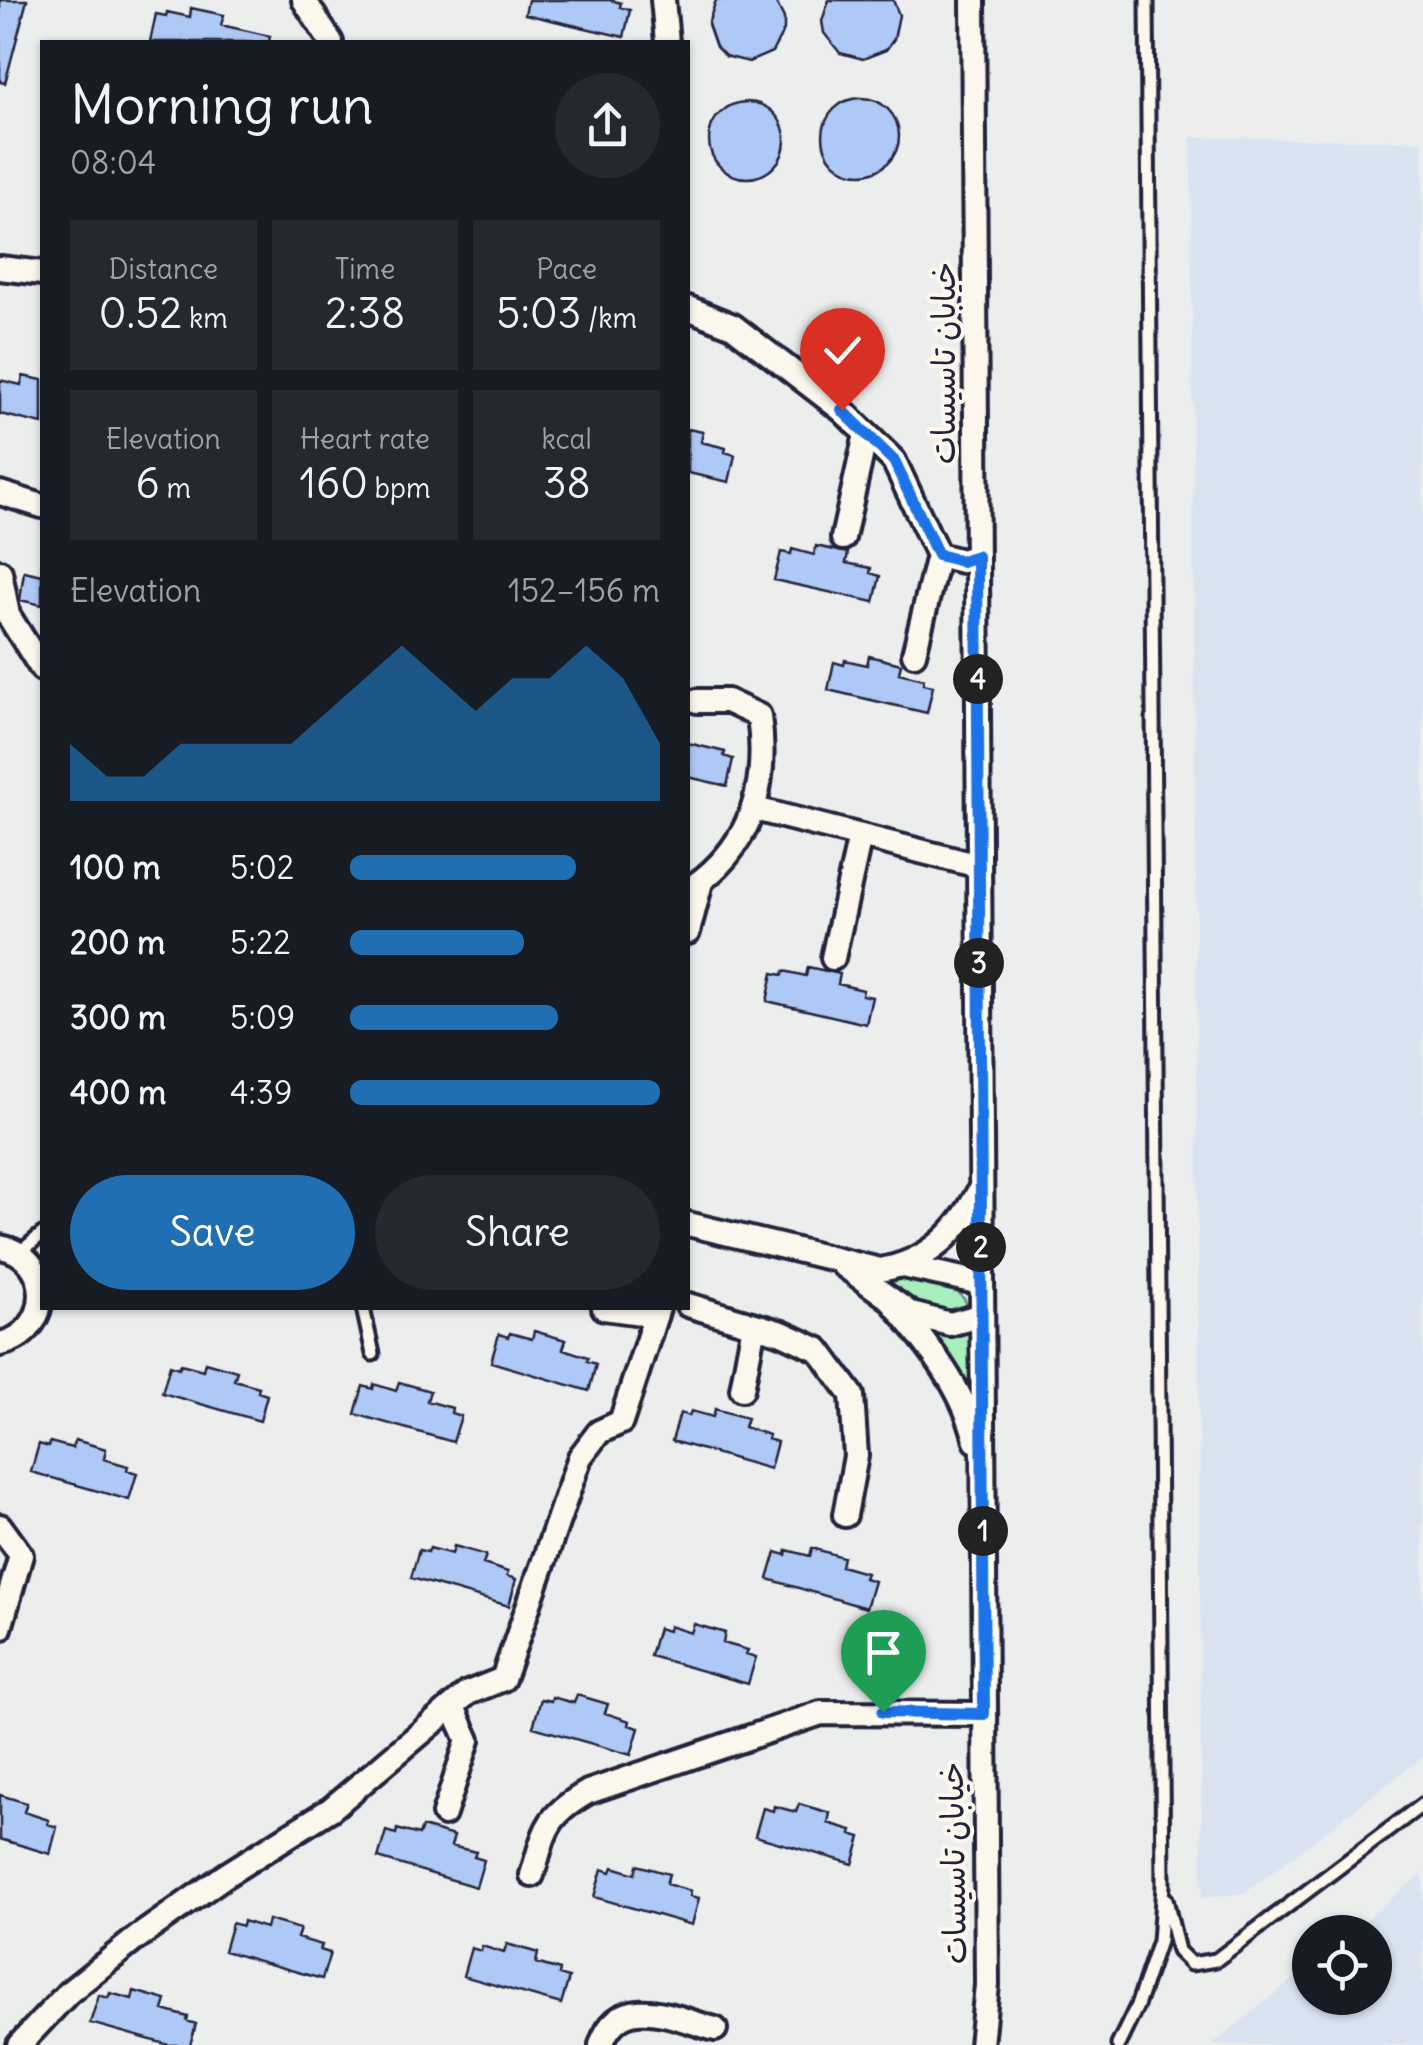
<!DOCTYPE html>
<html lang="en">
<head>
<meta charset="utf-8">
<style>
	body { margin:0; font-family:Delius,"Playpen Sans Arabic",sans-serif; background:#242831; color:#f1f3f6; height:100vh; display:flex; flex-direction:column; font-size:38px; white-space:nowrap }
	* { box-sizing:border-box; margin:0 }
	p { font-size:32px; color:#9ea1a6 }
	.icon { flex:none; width:55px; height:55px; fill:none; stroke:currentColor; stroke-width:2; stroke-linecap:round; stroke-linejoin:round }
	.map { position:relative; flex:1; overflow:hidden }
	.panel { position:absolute; left:40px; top:40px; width:650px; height:1270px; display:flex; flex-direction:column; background:#171b24; border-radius:0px; box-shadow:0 2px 8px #0004 }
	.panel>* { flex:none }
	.tools { position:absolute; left:1292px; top:1915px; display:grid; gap:20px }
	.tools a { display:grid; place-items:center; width:100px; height:100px; border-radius:50%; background:#171b24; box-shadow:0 2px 8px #0004; font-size:50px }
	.pin { position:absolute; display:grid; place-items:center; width:85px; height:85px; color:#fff; margin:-102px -42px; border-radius:50% 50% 50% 0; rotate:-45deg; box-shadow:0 0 10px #0007 }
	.pin .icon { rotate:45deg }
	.km { position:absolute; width:50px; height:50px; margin:-25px; border-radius:50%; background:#222; color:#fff; font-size:28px; line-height:50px; text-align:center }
	.round { display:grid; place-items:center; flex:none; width:105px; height:105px; border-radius:52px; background:#242831 }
	.head { display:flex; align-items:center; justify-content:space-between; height:170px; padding:0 30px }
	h1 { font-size:55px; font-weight:600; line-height:75px }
	.figures { display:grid; grid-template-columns:repeat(3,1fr); gap:15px; height:170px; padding:10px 30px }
	.figures div { display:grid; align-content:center; border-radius:0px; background:#242831; text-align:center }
	.figures b { font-size:42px; font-weight:600 }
	.figures small { font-size:28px; font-weight:400 }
	.figures p { font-size:28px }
	.chart { height:280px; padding:20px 30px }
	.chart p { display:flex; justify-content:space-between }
	.chart svg { width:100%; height:180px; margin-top:10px; fill:#1f6fb2; opacity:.7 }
	.action { display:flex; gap:20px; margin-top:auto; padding:20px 30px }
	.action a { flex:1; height:115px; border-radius:60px; background:#1f6fb2; color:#fff; font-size:40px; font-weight:600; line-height:115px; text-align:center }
	.action a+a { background:#242831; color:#f1f3f6 }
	ul { padding:0 30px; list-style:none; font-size:32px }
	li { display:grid; grid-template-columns:160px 120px 1fr; align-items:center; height:75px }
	li i { height:25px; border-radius:12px; background:#1f6fb2 }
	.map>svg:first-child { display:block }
</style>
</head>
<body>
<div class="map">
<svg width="1423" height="2045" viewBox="0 0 1423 2045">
	<rect width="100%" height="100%" fill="#eceeee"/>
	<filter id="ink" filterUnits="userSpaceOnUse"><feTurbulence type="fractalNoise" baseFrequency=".01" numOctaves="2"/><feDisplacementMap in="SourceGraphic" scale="20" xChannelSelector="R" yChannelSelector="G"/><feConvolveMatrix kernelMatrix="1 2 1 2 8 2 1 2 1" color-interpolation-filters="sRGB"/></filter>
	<g filter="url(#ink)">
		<path fill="#dae3f0" d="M1191,137L1423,141V1757L1245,1893L1202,1898Z
			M1423,1873V2045H1212L1310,1965V1998H1375V1932H1350Z"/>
		<path fill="#a7efbc" stroke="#64887c" stroke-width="2.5" d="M863,1280C895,1281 951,1271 967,1304L964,1312L933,1313Z
			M921,1325L970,1327L972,1413Z"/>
		<path fill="#afc9f6" stroke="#22223b" stroke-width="2.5" d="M0,0H27L5,83L0,82Z
			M528,0H610L621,3L620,7L630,10L624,37L525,14Z
			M716,0H775L784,18V30L772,52L749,62L725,56L716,47L708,24Z
			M829,0H893L899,15L894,39L886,50L863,59L840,53L824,33L822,21Z
			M191,8L224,15L221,25L270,36L269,42H150L156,14L166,16L167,12L190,17Z
			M823 136a38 38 0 1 1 76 0a38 38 0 1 1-76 0Z
			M709 140a38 38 0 1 1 76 0a38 38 0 1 1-76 0Z
			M23,376L42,380V424L0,414V380L21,385Z
			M688,429L703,432L701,442L726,448L725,452L735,455L729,482L688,473Z
			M816,546L848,553L846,563L871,568L870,573L880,576L874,602L774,580L781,552L791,554L792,549L814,555Z
			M24,571L42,575V605L20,600Z
			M869,656L901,664L899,673L924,679L923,684L933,686L927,713L828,690L834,662L844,665L845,660L867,665Z
			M688,743L725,752L724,756L733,759L727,786L688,777Z
			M808,967L840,974L838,984L863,990L862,995L872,997L866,1024L767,1001L773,973L783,975L784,971L806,976Z
			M534,1331L566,1340L563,1349L588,1357L587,1361L596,1364L589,1391L491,1362L499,1334L508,1337L510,1333L532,1339Z
			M205,1362L237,1371L234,1380L259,1387L258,1392L267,1395L260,1421L162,1393L170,1365L179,1368L181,1364L203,1370Z
			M399,1382L430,1391L427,1401L452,1408L451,1413L461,1416L453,1442L355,1414L363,1386L373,1389L374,1384L396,1391Z
			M715,1409L747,1418L744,1427L769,1435L768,1439L777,1442L770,1469L672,1441L680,1413L689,1416L691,1411L713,1417Z
			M75,1440L106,1449L104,1459L128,1466L127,1470L137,1473L129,1500L31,1472L39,1444L49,1447L50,1442L72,1448Z
			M454,1546L486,1555L483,1564L508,1572L507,1576L516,1579L509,1606L411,1578L419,1550L428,1552L430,1548L452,1554Z
			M812,1548L843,1557L841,1566L866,1573L864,1578L874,1581L866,1608L768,1579L776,1552L786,1555L787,1550L810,1556Z
			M694,1624L725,1633L723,1643L748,1650L746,1654L756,1657L748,1684L650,1656L658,1628L668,1631L669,1626L691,1633Z
			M577,1695L608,1704L605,1713L630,1721L629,1725L639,1728L631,1755L533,1727L541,1699L551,1701L552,1697L574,1703Z
			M0,1795L27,1803L24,1812L49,1820L48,1824L57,1827L50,1854L0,1839Z
			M799,1804L830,1813L828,1823L852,1830L851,1834L861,1837L853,1864L755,1836L763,1808L773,1811L774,1806L796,1812Z
			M422,1827L454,1836L451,1846L476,1852L474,1857L484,1860L476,1887L378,1858L386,1831L396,1834L397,1829L419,1835Z
			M637,1865L669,1874L666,1884L691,1891L690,1896L699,1898L692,1925L594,1897L602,1869L611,1872L613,1867L635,1874Z
			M268,1920L300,1929L297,1938L322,1945L320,1950L330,1953L322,1979L224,1951L232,1923L242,1926L243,1921L266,1928Z
			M507,1944L538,1953L536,1963L560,1970L559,1975L569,1978L561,2004L463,1976L471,1948L481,1951L482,1946L504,1953Z
			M134,1991L166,2000L163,2010L188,2017L187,2021L196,2024L190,2045H169L90,2023L99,1995L108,1998L110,1993L132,1999Z"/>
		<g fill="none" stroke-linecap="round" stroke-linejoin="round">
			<defs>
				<path id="service" d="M19,1253L42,1234
					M363,1308L373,1354
					M1166,1899L1178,1951L1191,1964L1216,1960L1423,1804
					M1118,2045L1137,2006L1159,1941L1163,1885L1147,0"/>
				<path id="minor" d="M304,0L331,42
					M663,0L667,42
					M973,0L987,1985L981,2045
					M0,268L42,273
					M688,308L733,326L842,410L894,461L938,555L962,561L977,556
					M0,493L42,506
					M843,538L866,434
					M0,572L8,615L42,669
					M914,654L938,555
					M755,809L979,866
					M688,890C751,849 769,787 759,716L727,701H697
					M688,932L701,882
					M833,958L860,836
					M688,1224L880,1270C928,1262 958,1233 979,1191
					M0,1247C55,1256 54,1333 0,1344
					M842,1264L911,1314L950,1324L982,1315
					M903,1266L981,1283
					M894,1304C928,1345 964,1388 976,1441
					M688,1305L782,1333L819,1350L852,1395L856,1456L845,1515
					M604,1308L656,1315
					M742,1389L754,1325
					M0,1526L21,1555L0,1628
					M444,1814L468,1740L453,1707
					M532,1875C546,1830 544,1817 588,1792L821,1713L984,1714
					M19,2045L68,1993L138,1937L226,1875L331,1809L468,1693L503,1679L580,1457L599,1432L621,1422L658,1308
					M601,2045C620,1989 674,2018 715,2029"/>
			</defs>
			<use href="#service" stroke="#22223b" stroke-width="19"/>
			<use href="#minor" stroke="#22223b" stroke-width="30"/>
			<use href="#service" stroke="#fbf7ec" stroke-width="11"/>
			<use href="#minor" stroke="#fbf7ec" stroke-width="22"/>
		</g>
	</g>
	<g fill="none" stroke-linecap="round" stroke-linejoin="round" filter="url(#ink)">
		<defs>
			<path id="route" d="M842,410L894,461L938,555L962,561L977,556L984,1714L883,1712"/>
		</defs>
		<use href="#route" stroke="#fff" stroke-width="20"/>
		<use href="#route" stroke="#1a73e8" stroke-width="12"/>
	</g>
	<g text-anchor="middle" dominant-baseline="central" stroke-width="8" stroke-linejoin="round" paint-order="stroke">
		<g font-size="32" fill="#22223b" stroke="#fbf7ec">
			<text transform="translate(943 363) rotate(-90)">خیابان تاسیسات</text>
			<text transform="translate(953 1863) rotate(-91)">خیابان تاسیسات</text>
		</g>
	</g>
</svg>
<div class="tools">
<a><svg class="icon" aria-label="locate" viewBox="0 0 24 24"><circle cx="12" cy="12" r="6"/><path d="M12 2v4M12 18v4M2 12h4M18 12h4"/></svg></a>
</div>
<div class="pin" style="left:883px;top:1712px;background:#1e9e55"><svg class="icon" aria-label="arrive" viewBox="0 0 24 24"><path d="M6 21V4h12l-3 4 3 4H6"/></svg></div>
<div class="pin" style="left:842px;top:410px;background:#d93025"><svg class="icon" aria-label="check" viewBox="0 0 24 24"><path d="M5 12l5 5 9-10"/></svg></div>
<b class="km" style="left:983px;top:1531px">1</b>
<b class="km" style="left:981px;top:1247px">2</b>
<b class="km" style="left:979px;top:963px">3</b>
<b class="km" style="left:978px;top:679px">4</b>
<section class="panel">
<div class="head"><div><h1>Morning run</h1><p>08:04</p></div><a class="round"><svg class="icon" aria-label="share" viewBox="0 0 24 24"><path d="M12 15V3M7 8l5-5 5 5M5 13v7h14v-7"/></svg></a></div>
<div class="figures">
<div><p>Distance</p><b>0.52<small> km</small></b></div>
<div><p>Time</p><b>2:38</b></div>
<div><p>Pace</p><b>5:03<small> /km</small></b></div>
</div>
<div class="figures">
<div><p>Elevation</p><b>6<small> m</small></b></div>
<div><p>Heart rate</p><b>160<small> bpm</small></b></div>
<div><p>kcal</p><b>38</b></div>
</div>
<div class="chart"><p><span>Elevation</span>152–156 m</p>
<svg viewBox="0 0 160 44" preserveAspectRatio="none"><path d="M0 44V30L10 38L20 38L30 30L40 30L50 30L60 30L70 22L80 14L90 6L100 14L110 22L120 14L130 14L140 6L150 14L160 30V44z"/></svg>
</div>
<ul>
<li><b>100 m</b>5:02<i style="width:73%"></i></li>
<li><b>200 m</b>5:22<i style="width:56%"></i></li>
<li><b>300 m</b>5:09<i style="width:67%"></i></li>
<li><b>400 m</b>4:39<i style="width:100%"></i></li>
</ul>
<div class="action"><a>Save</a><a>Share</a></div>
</section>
</div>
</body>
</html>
